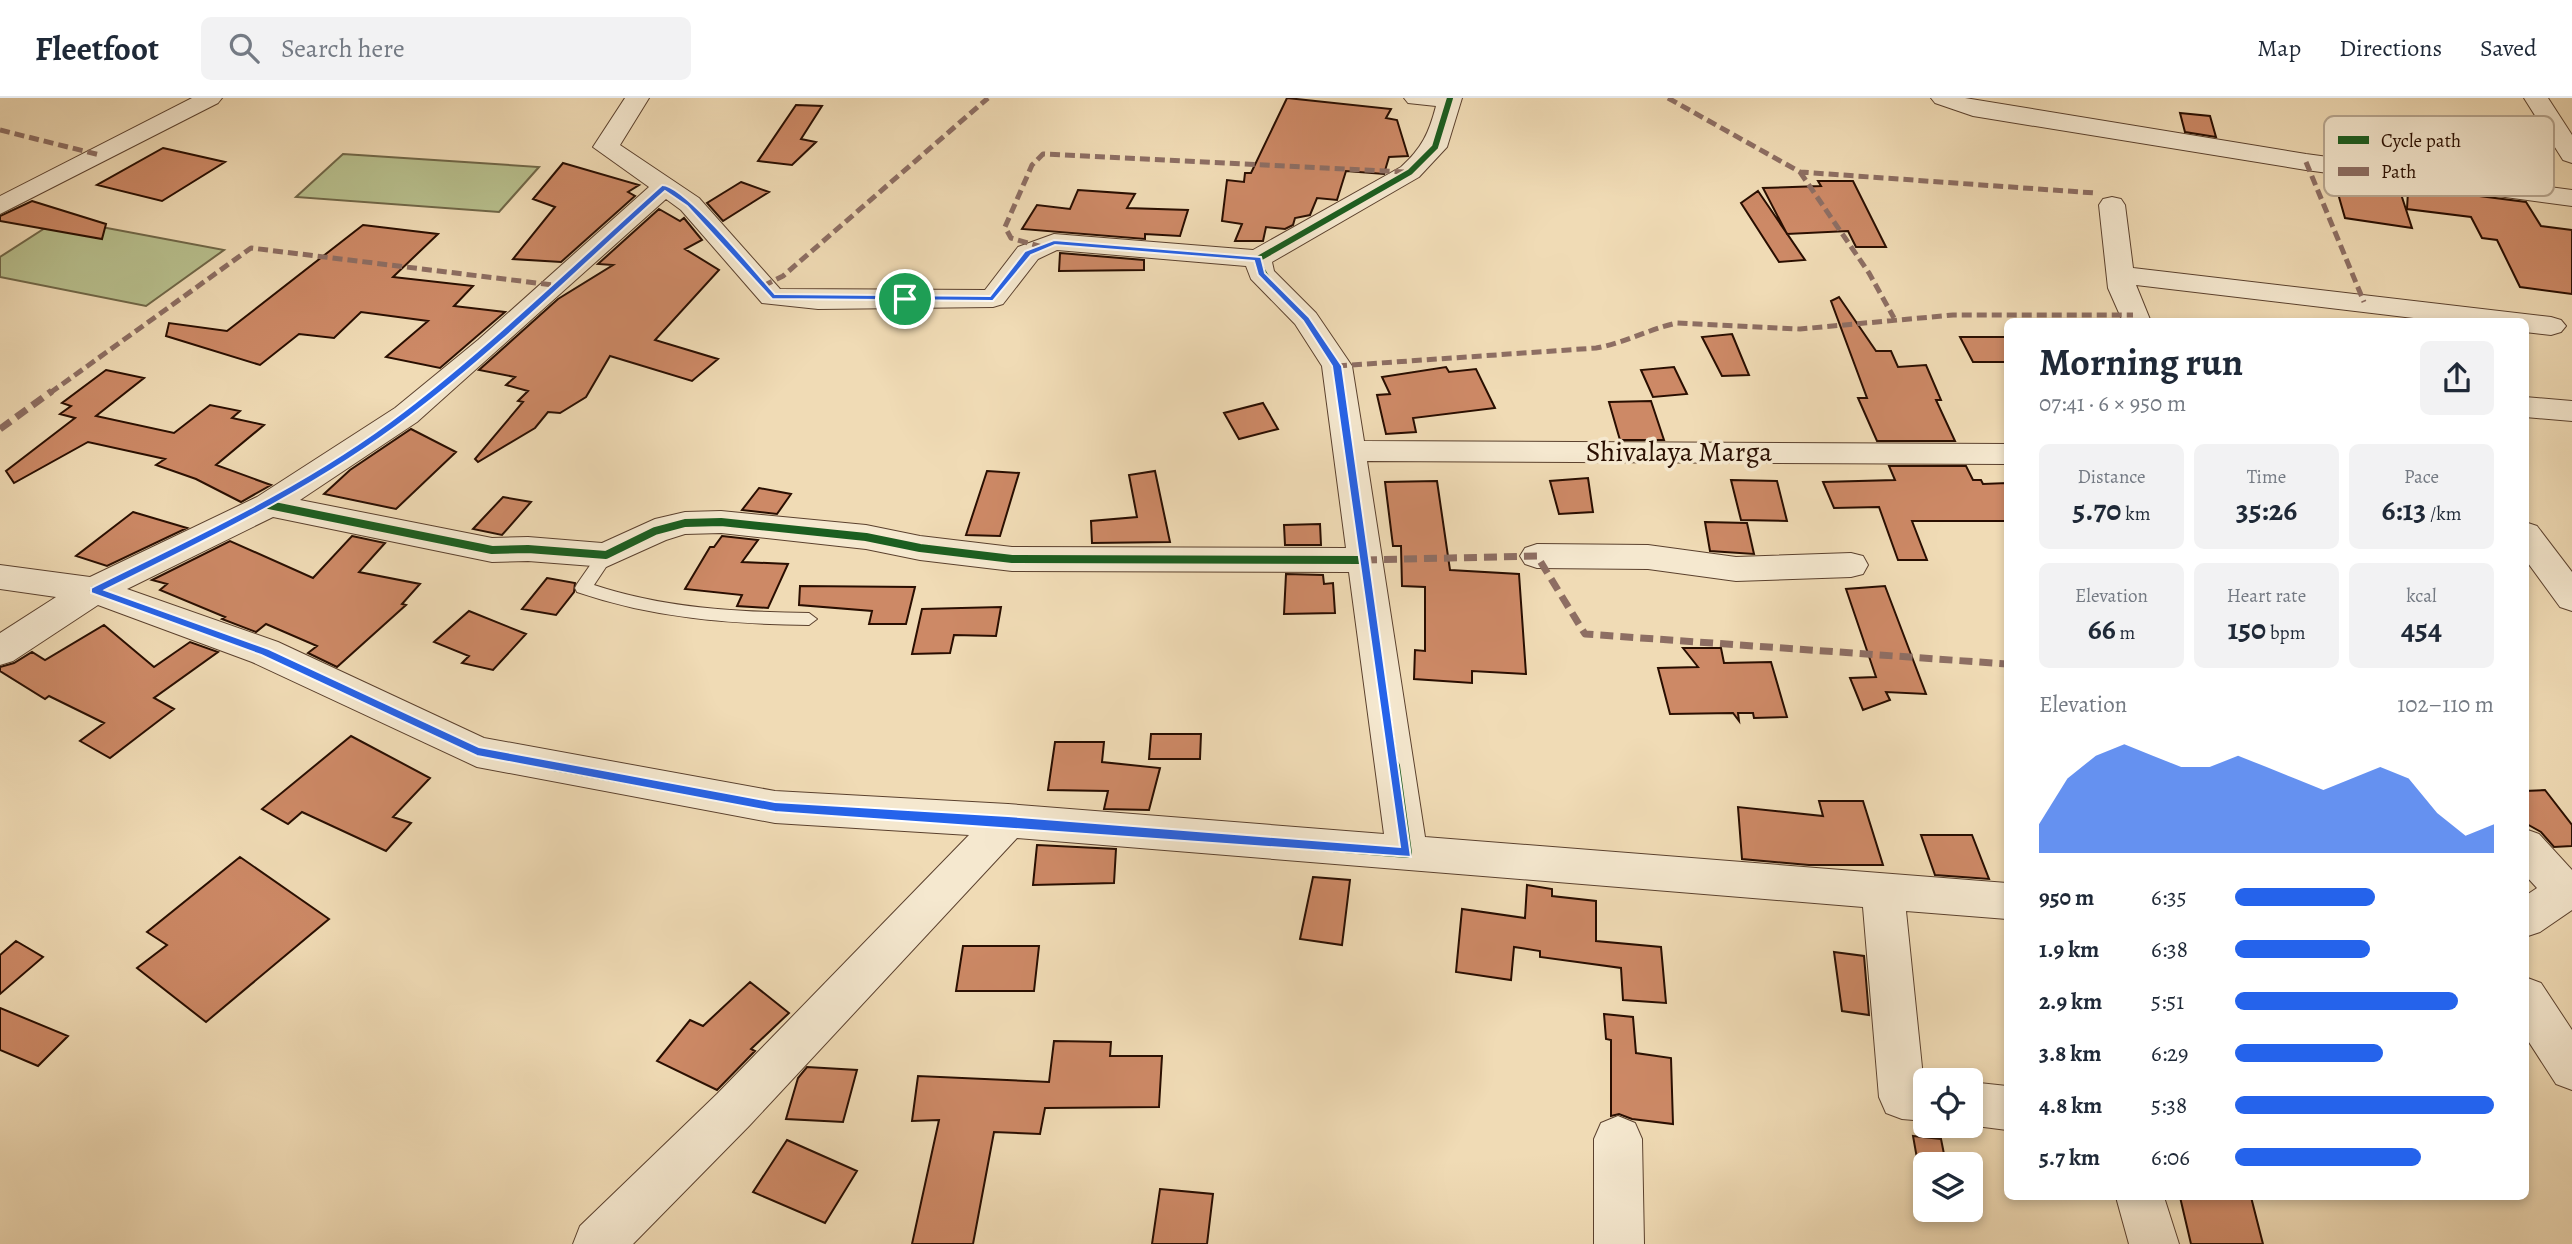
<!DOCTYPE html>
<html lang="en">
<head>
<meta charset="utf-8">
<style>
	body { margin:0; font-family:Alegreya,serif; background:#f2f2f3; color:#1f2937; height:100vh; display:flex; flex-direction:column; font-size:26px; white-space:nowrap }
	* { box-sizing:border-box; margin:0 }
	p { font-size:23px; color:#747a83 }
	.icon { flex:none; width:38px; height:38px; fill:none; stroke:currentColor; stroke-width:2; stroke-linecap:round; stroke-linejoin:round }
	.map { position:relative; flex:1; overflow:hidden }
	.side { position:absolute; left:2004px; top:220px; width:525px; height:882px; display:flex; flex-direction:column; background:#fff; border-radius:10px; box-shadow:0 4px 10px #0003 }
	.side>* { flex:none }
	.fabs { position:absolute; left:1913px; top:970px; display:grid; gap:14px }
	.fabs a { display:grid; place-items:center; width:70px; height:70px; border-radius:10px; background:#fff; box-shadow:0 4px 10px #0003; font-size:35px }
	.pin { position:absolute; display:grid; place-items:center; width:60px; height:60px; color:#fff; margin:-30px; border:4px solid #fff; border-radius:50%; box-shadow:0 2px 7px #0007 }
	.round { display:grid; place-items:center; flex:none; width:74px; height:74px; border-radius:10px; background:#f2f2f3 }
	.head { display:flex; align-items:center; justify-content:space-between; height:119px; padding:0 35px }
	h1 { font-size:38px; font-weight:700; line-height:52px }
	.stats { display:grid; grid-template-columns:repeat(3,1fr); gap:10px; height:119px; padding:7px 35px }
	.stats div { display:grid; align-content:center; border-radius:10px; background:#f2f2f3; text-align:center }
	.stats b { font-size:30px; font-weight:700 }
	.stats small { font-size:19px; font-weight:400 }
	.stats p { font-size:19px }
	.chart { height:196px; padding:14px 35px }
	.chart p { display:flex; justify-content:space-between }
	.chart svg { width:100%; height:126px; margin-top:7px; fill:#2563eb; opacity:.7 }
	ul { padding:0 35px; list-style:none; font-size:23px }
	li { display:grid; grid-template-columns:112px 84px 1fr; align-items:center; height:52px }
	li i { height:18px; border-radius:9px; background:#2563eb }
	header { display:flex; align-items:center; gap:42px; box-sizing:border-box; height:98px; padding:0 35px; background:#fff; border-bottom:2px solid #e0e1e3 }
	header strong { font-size:33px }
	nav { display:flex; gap:38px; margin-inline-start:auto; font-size:24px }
	.search { width:490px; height:63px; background:#f2f2f3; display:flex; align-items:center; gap:18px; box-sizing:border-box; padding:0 24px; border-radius:10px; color:#747a83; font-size:26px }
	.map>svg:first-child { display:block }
</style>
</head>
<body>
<header>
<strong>Fleetfoot</strong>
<div class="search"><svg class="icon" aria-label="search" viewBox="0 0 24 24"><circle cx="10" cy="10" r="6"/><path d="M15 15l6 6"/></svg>Search here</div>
<nav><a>Map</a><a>Directions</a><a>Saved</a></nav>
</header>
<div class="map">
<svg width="2572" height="1146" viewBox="0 0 2572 1146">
	<rect width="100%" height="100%" fill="#f0dbb5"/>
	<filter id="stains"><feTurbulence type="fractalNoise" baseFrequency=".00286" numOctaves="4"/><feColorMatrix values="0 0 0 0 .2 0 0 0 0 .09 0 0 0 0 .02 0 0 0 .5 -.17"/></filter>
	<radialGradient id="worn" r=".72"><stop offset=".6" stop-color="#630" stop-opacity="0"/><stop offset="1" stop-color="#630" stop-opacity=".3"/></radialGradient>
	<path fill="#b8c08e" stroke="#706748" stroke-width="2" d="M343,56L539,69L499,114L296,99Z
		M59,121L224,152L146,208L0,179V159Z"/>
	<path fill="#cd8966" stroke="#290e01" stroke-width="2" d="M1287,0L1391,11L1386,20L1397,22L1408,58L1389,59L1384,76L1346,73L1337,102L1317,100L1310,117L1295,120L1293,127L1285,131L1266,129L1263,143H1235L1242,126L1222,123L1227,82L1244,84L1245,75H1251Z
		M796,7L822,8L801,41L816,44L792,67L758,63Z
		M2180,15L2210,18L2216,39L2185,34Z
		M163,50L225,64L162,103L97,87Z
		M563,65L639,87L628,94L635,98L561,164L513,161L555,109L533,101Z
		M2333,78L2377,84L2380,92L2400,93L2412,130L2345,120Z
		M1818,83H1853L1886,149H1856L1848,133L1787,136L1763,90L1821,88Z
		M741,84L769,94L723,123L707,105Z
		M1078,92L1135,96L1127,110L1188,112L1180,138L1145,136V141L1022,131L1037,107L1070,111Z
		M1758,93L1805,162L1779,164L1741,105Z
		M2408,93L2456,95L2526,104L2541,128L2572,132V196L2520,189L2497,142L2482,140L2471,119L2407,111Z
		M32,103L106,126L102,141L0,123V118Z
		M659,111L680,123L684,120L702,142L685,151L719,172L655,242L718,261L692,283L610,258L586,299L560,315L548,314L535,330L478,364L475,361L523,304L518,303L528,293L506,287L515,279L479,272L558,201L613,167L598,166Z
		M363,127L438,136L393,179L473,188L454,208L505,214L440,270L386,259L428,223L361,214L334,240L299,236L260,267L166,238L169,225L227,233Z
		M1060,155L1144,162V172L1059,173Z
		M1839,199L1876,253H1891L1898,269L1926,267L1941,302H1936L1955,343H1877L1858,300H1867L1831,203Z
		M1732,236L1749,277L1722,278L1702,239Z
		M1960,239H2007V264H1973Z
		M1446,269L1449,274L1476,271L1495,310L1413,320L1416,334L1386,336L1377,297L1390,296L1382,279Z
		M1674,269L1687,296L1653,299L1641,272Z
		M106,272L144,280L96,318L174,335L210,307L240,313L232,320L264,327L216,367L271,387L241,404L196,381L156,367L165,361L88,344L14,385L6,373L75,320L60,316L71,308L62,305Z
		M1651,303L1664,342H1620L1609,304Z
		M1263,305L1278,331L1239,341L1224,315Z
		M411,331L456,354L396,411L324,396L350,372Z
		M1889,368H1966L1973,382H1981L1983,386L2007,385V423H1912L1927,462H1898L1879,409L1834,410L1823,384L1895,382Z
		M987,373L1019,375L1000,438L966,437Z
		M1155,373L1170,444L1092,445L1091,423L1137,419L1129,377Z
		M1588,380L1593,414L1559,416L1550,383Z
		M1731,382L1777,383L1787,423L1741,422Z
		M1437,383L1450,472L1519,476L1526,576L1472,573V585L1414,581L1415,552L1425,553V489L1402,488L1401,448H1393L1385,384Z
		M759,390L791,396L777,416L742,412Z
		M503,399L531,404L502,437L473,431Z
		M133,414L187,430L107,468L76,458Z
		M1705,424L1747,425L1754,456L1710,453Z
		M1320,426L1321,447H1285L1284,427Z
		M352,438L385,445L359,474L420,486L402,506L406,507L337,569L308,555L317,548L266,526L256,534L222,521L225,519L160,492L167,486L152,482L230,443L313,480Z
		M722,438L758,442L742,464L788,466L768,510L737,508L742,497L685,491L710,449H714Z
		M1286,476L1323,477L1324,486L1333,485L1335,515L1284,516Z
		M547,480L575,485L574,494L556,517L522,511Z
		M800,488L915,489L906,526H869L872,513L799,507Z
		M1885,488L1926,596L1886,594L1890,602L1863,612L1850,580L1876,579L1846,491Z
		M1001,509L996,538L954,537L950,555L912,556L922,511Z
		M469,513L526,536L493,572L462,565L469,558L434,544Z
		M104,527L154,569L190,544L218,554L154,600L174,611L110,660L80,643L104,625L49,598L45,601L0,573V569L14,565L32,554L45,562Z
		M1683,550H1721L1724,565L1771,564L1787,619L1754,620L1753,615H1738L1739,623L1733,615L1670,616L1658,570L1698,569Z
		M1151,636H1201L1200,661H1149Z
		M351,638L430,680L393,719L411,725L386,753L302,714L288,726L262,711Z
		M1055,644H1104L1102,664L1160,670L1149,712L1104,711L1108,693L1048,692Z
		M2545,692L2572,727V748L2554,749L2541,734L2525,725V693Z
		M1819,703H1863L1883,767H1809L1742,761L1738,709L1823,718Z
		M1921,737H1972L1989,781L1935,777Z
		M1037,747L1116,751L1114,785L1033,787Z
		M240,759L329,821L206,924L137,870L167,847L147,834Z
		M1313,779L1350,782L1342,847L1300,841Z
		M1527,787L1552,791V798L1596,803V843L1661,849L1666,905L1623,902L1621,870L1540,859V853L1514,849L1511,882L1456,874L1462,811L1525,820Z
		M16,843L43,859L0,896V857Z
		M963,848H1039L1034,893H956Z
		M1834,854L1864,858L1869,917L1842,913Z
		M750,884L789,915L751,951L755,953L717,992L657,963L690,922L703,928Z
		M0,910L68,938L38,968L0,952Z
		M1604,916L1633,919L1636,955L1671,960L1673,1026L1632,1021L1619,1016L1611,1018V942L1606,941Z
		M1054,943L1111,944L1110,958H1162L1159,1009L1045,1010L1040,1036L994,1034L973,1146H912L939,1022L912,1023L918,978L1049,984Z
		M807,969L857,972L843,1024L786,1021L798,980Z
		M1913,1038L1941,1041L1946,1066H1918Z
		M787,1042L857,1073L825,1125L753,1094Z
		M1160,1091L1213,1096L1207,1146H1152Z
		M2180,1099H2251L2263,1146H2191Z"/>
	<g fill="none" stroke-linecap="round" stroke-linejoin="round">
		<defs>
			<path id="lane" d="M606,451L614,457L594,487C663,510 736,514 809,515L817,521L809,527C729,526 653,520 577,494L575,490L577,486L600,453Z"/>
			<path id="street" d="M192,0H222L218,5L0,116V98Z
				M625,0H649L620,47L699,100L780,191L985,192L1018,149L1054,136L1253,152L1401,69C1422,50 1429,35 1436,8L1408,5L1404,0H1462L1447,49L1419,79L1272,164L1274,173L1316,215L1352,268L1364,343L2007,346V366L1367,363L1425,739L2007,785V821L1906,813L1923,979L1932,982H1925V1023L1902,1021L1886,1015L1879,999L1863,809L1017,740L749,1028L633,1146H573L580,1128L717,996L969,737L775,725L477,669L252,564L98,507L13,563L0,567V535L56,499L0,491V467L90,479L257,399L395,310L478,242L649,89L593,49ZM666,101L681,112L762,205L818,211L993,209L1003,206L1038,161L1057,152L1246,168L1251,181L1295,226L1322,268L1346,450L1012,449L920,438L866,427L721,413L685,414L655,421L602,445L528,439L492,440L300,402L417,324ZM273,419L492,464L528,463L606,469L666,442L685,436L721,435L866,451L920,462L1012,473L1349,474L1384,736L1008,706L775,693L484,640L278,544L127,491Z
				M1931,0H1965L2306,56L2572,92V108L2306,72L1973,18L1935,5Z
				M2524,0H2548L2572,37V65L2563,62Z
				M2112,99L2121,101L2125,107L2133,170L2551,219L2561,222L2566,228L2561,234L2551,237L2525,234V224H2447L2136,187L2151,224H2123L2108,190L2099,107L2103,101Z
				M2525,299L2572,303V323L2525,319Z
				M2525,424L2537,428L2572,474V513L2560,509L2525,461Z
				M1537,446L1648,447L1736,459L1851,455L1863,458L1868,467L1863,476L1851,479L1736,483L1648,471L1537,470L1525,466L1520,458L1525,450Z
				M2525,731L2539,736L2572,772V812L2540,834L2525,839V798L2537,790L2525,777Z
				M2525,879L2541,885L2572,932V992L2556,986L2525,938Z
				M1970,984L2007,988V1032L1968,1027H1970Z
				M1618,1018L1635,1025L1642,1041L1644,1146H1594V1041L1601,1025Z
				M2116,1099H2164L2179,1146H2129Z"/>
		</defs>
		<use href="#lane" stroke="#5b412e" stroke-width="2"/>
		<use href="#street" stroke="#5b412e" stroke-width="2"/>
		<use href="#lane" fill="#f5e8cf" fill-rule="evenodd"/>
		<use href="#street" fill="#f5e8cf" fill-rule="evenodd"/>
		<path stroke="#8d6e63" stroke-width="5" stroke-dasharray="10 5" stroke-linecap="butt" d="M1668,0L1800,74L2095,95
			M0,32L100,57
			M2306,64L2364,204
			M1800,74L1869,175L1894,220
			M1042,149L1011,140L1005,129L1032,67L1043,56L1404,74
			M763,188L783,178L988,0
			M1337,268L1596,250C1625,245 1649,231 1677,225L1800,231L1953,217H2133
			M50,295L251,150L553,187"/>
		<path stroke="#8d6e63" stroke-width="7" stroke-dasharray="13 7" stroke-linecap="butt" d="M0,331L52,293
			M1364,462L1537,458L1585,536L2007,566"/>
		<defs>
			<path id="cycleway-far2" d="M1341,295C1337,265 1325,245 1306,221C1290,201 1264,187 1258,161L1410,74L1435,49L1450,0"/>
			<path id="cycleway-far1" d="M1341,293L1395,670
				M269,407L492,452L528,451L606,457L655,433L685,425L721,424L866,439L920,450L1012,461L1364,462
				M94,492L265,554L477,654L563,670"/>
			<path id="cycleway" d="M554,668L775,709L1008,723L1407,755L1395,668"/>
		</defs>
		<use href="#cycleway-far2" stroke="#f5e8cf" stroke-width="10"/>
		<use href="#cycleway-far1" stroke="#f5e8cf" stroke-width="12"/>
		<use href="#cycleway" stroke="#f5e8cf" stroke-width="15"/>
		<use href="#cycleway-far2" stroke="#1b5e20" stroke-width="6"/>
		<use href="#cycleway-far1" stroke="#1b5e20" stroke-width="8"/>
		<use href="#cycleway" stroke="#1b5e20" stroke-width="10"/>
	</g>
	<path fill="#2563eb" stroke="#fff" stroke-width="2" fill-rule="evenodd" d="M662,87C684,86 757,176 775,196L990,198L1025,153L1054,142L1261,159L1265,175L1309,219L1342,268L1411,759L775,714L477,658L261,557L91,495V490C198,437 308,387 403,314C494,244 577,163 662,87ZM665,93L687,108L772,201L993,203L1031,157L1055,147L1254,163L1258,177L1303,223L1332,268L1400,749L1008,718L775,704L479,649L269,551L105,492C210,440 316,390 410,318C500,250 581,168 665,93Z"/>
	<g text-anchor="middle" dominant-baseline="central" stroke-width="7" stroke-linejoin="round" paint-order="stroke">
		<g font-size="28" fill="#290e01" stroke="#f5e8cf">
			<text x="1679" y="354">Shivalaya Marga</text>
		</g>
	</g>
	<rect x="2324" y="18" width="230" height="80" rx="10" fill="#f5e8cf" stroke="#b8a791" stroke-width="2"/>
	<rect x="2338" y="38" width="31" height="8" fill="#1b5e20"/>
	<rect x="2338" y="69" width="31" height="9" fill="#8d6e63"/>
	<g font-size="19" fill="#290e01">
		<text x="2381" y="49">Cycle path</text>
		<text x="2381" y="80">Path</text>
	</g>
	<rect width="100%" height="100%" filter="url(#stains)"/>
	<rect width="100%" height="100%" fill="url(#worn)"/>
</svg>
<div class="fabs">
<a><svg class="icon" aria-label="locate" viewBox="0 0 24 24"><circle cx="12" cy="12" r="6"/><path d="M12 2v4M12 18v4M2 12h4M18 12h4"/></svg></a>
<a><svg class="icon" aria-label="layers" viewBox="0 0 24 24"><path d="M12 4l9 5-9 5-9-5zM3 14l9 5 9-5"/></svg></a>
</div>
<div class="pin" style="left:905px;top:201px;background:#1e9e55"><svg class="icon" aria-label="arrive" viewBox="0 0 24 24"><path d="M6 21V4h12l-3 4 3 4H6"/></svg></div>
<section class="side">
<div class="head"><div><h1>Morning run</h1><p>07:41 · 6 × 950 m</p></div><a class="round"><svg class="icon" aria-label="share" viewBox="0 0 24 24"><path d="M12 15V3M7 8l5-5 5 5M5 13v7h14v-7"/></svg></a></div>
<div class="stats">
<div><p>Distance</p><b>5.70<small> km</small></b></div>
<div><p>Time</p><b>35:26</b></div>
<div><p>Pace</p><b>6:13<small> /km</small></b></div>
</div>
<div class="stats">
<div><p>Elevation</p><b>66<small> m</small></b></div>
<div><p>Heart rate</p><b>150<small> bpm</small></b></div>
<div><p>kcal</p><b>454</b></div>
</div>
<div class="chart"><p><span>Elevation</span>102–110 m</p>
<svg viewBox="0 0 160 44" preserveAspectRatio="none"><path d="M0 44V34L10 18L20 10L30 6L40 10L50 14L60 14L70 10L80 14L90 18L100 22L110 18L120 14L130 18L140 30L150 38L160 34V44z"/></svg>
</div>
<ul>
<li><b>950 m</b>6:35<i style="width:54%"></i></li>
<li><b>1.9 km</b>6:38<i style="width:52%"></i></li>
<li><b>2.9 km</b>5:51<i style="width:86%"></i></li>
<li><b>3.8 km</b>6:29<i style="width:57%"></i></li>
<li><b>4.8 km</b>5:38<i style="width:100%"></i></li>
<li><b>5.7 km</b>6:06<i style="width:72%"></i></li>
</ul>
</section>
</div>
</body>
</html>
